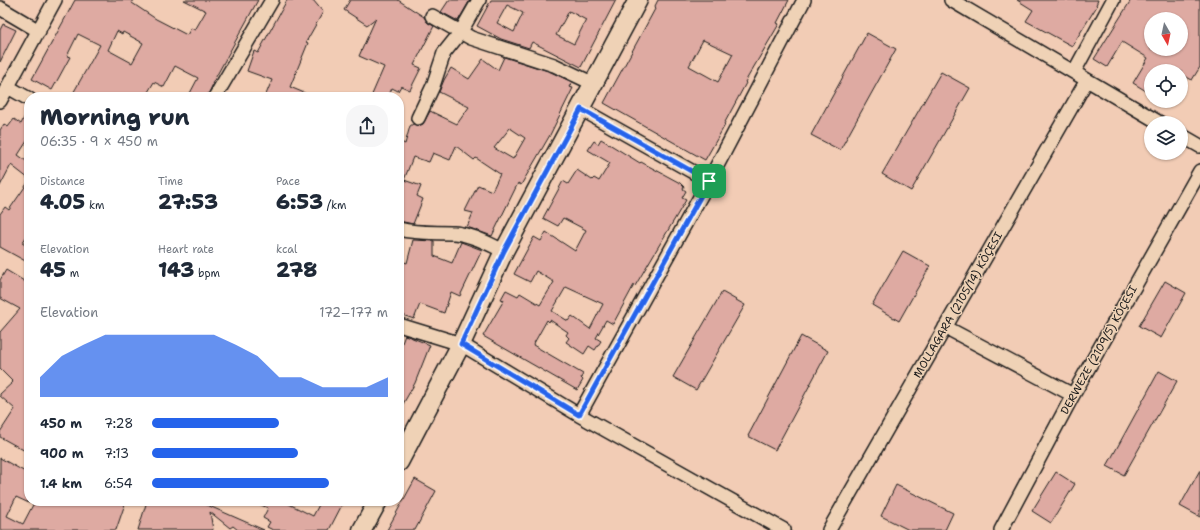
<!DOCTYPE html>
<html lang="en">
<head>
<meta charset="utf-8">
<style>
	body { margin:0; font-family:"Shantell Sans",sans-serif; background:#f6f6f7; color:#1f2937; height:100vh; display:flex; flex-direction:column; font-size:15px; white-space:nowrap }
	* { box-sizing:border-box; margin:0 }
	p { font-size:13px; color:#747a83 }
	.icon { flex:none; width:22px; height:22px; fill:none; stroke:currentColor; stroke-width:2; stroke-linecap:round; stroke-linejoin:round }
	.map { position:relative; flex:1; overflow:hidden }
	.side { position:absolute; left:24px; top:92px; width:380px; height:414px; display:flex; flex-direction:column; background:#fff; border-radius:16px; box-shadow:0 1px 3px #0004 }
	.side>* { flex:none }
	.needle { width:26px; rotate:171deg }
	.fabs { position:absolute; left:1144px; top:12px; display:grid; gap:8px }
	.fabs a { display:grid; place-items:center; width:44px; height:44px; border-radius:50%; background:#fff; box-shadow:0 1px 3px #0004; font-size:20px }
	.pin { position:absolute; display:grid; place-items:center; width:34px; height:34px; color:#fff; margin:-17px; border-radius:8px; box-shadow:0 2px 6px #0006 }
	.round { display:grid; place-items:center; flex:none; width:42px; height:42px; border-radius:16px; background:#f6f6f7 }
	.overview { display:flex; align-items:center; justify-content:space-between; height:68px; padding:0 16px }
	h1 { font-size:22px; font-weight:800; line-height:30px }
	.metrics { display:grid; grid-template-columns:repeat(3,1fr); gap:6px; height:68px; padding:4px 16px }
	.metrics div { display:grid; align-content:center }
	.metrics b { font-size:20px; font-weight:800 }
	.metrics small { font-size:11px; font-weight:400 }
	.metrics p { font-size:11px }
	.chart { height:112px; padding:8px 16px }
	.chart p { display:flex; justify-content:space-between }
	.chart svg { width:100%; height:72px; margin-top:4px; fill:#2563eb; opacity:.7 }
	ul { padding:0 16px; list-style:none; font-size:13px }
	li { display:grid; grid-template-columns:64px 48px 1fr; align-items:center; height:30px }
	li i { height:10px; border-radius:5px; background:#2563eb }
	.map>svg:first-child { display:block }
</style>
</head>
<body>
<div class="map">
<svg width="1200" height="530" viewBox="0 0 1200 530">
	<rect width="100%" height="100%" fill="#f2ccb5"/>
	<filter id="ink" filterUnits="userSpaceOnUse"><feTurbulence type="fractalNoise" baseFrequency=".025" numOctaves="2"/><feDisplacementMap in="SourceGraphic" scale="8" xChannelSelector="R" yChannelSelector="G"/><feConvolveMatrix kernelMatrix="1 2 1 2 8 2 1 2 1" color-interpolation-filters="sRGB"/></filter>
	<g filter="url(#ink)">
		<path fill="#deaaa2" stroke="#1c1c1c" fill-rule="evenodd" d="M75,0H134L132,3L156,19L187,35L191,28L195,30L206,11L184,0H258L212,84H213L207,97H188L198,78L175,66L164,87L154,82L145,97H71L100,45L78,34L67,56L70,57L52,90L32,79ZM117,31L122,34L123,32L143,43L132,63L108,50Z
			M287,0H313L323,12L306,42L308,43L290,87L314,97H265L272,80L247,71L254,51L258,53Z
			M350,0H398L424,17L428,23L434,26L414,65L421,68L410,90L401,86L398,91L392,88L388,97H371L384,67L359,56L376,18L367,25L344,10Z
			M449,0H470L458,21L441,12Z
			M491,0H616L581,67L532,42L529,48L501,39L477,26ZM507,5L523,13L514,32L497,23ZM569,11L586,20L574,44L556,35Z
			M658,0H789L777,23L779,24L745,82L746,83L724,124L725,125L705,160L604,103L655,9L654,8ZM703,40L733,54L718,82L689,66Z
			M1017,0H1098L1096,5L1097,6L1072,46L1026,21L1033,10Z
			M1131,0H1200V67L1192,80L1181,74V71H1151V94L1133,83L1148,58L1122,42L1107,67L1094,59ZM1151,19H1181V49H1151Z
			M3,24L16,30L0,62V30Z
			M867,33L896,49L840,150L811,135Z
			M504,57L551,72L572,82L569,87L573,88L550,135L521,185L518,183L492,236L467,227L473,213L465,211L478,185L492,191L500,174L476,158L474,160L456,146L450,160L433,153L429,162L413,157L404,180L421,186L417,196L423,199L413,224L399,221V141L405,144L410,126L413,124L418,126L423,124L430,111L457,124L469,107L439,92L444,80L451,68L469,79L483,59L498,70ZM510,128L525,138L513,159L494,148Z
			M941,72L970,88L911,191L882,174Z
			M29,108V138L18,155L29,163V179L11,165L0,186V130L4,124L8,127L14,119L21,124Z
			M601,139L640,163L641,162L680,183L684,187L683,189L686,191L682,198L686,200L635,286L634,285L613,324L606,320L596,338L601,341L595,350L589,346L584,354L566,342L569,338L566,335L568,332L550,320L549,322L547,320L533,345L583,374L581,378L583,380L577,390L483,336L504,300L501,299L506,290L518,296L520,293L540,305L554,282L536,271L530,282L514,274L534,237L541,241L546,232L575,251L586,230L563,218L558,226L543,218L563,181L568,184L577,170L592,180L594,178L599,181L610,163L588,150L594,141L598,144ZM566,287L603,304L590,329L572,316L568,321L552,311Z
			M29,181V233L22,243L29,247V263L0,247V214L5,207L9,210Z
			M413,240L434,241V256L452,263L461,242L482,250L460,296L451,292L444,313L420,304L414,319L399,314V260L407,263Z
			M903,251L930,266L899,321L872,305Z
			M6,270L29,284V453L0,437V432L15,409L0,396V394L13,382L0,369V332L20,309L0,298V280Z
			M1165,281L1186,293L1161,338L1139,326Z
			M722,292L745,305L696,390L673,377Z
			M405,335L430,345L415,383L399,411V351Z
			M801,336L828,351L775,450L748,436Z
			M1159,371L1177,381L1124,475L1107,466Z
			M0,458L29,474V503L16,497L7,516L23,524L35,501H126L116,530H0Z
			M1200,470V517L1180,506Z
			M1056,472L1075,484L1051,523L1032,511Z
			M415,479L436,491L415,530H387Z
			M896,485L953,513L945,530H909L881,516Z
			M147,501H198L264,530H238L233,526L230,528L210,512L213,530H138Z
			M252,501H283L313,516L321,501H344L329,530H273L267,527L270,522L263,518L268,508Z"/>
		<g fill="none" stroke-linecap="round" stroke-linejoin="round">
			<defs>
				<path id="street" d="M951,0L1160,123
					M0,8L39,31
					M432,16L471,38L554,65L594,84
					M1074,72L1113,0
					M8,87L29,99
					M215,97L272,0
					M0,101L55,0
					M581,109L709,181
					M418,118L433,86L444,53L460,33L479,0
					M1181,135L1200,146
					M399,229C418,234 435,232 454,233C471,234 489,244 504,251
					M399,325L461,344L579,415L784,530
					M945,327L1073,395
					M579,415L709,181L804,0
					M829,530L1087,80
					M1001,530L1073,395L1200,171"/>
				<path id="secondary" d="M399,462L461,344L504,251L638,0
					M362,530L378,501"/>
			</defs>
			<use href="#street" stroke="#1c1c1c" stroke-width="16"/>
			<use href="#secondary" stroke="#1c1c1c" stroke-width="21"/>
			<use href="#street" stroke="#efd2b6" stroke-width="13"/>
			<use href="#secondary" stroke="#efd2b6" stroke-width="18"/>
		</g>
	</g>
	<g fill="none" stroke-linecap="round" stroke-linejoin="round" filter="url(#ink)">
		<defs>
			<path id="route" d="M581,109L709,181L579,415L461,344L504,251Z"/>
		</defs>
		<use href="#route" stroke="#fff" stroke-width="8"/>
		<use href="#route" stroke="#2563eb" stroke-width="5"/>
	</g>
	<g text-anchor="middle" dominant-baseline="central" stroke-width="3" stroke-linejoin="round" paint-order="stroke">
		<g font-size="11" fill="#1c1c1c" stroke="#efd2b6">
			<text transform="translate(958 305) rotate(-60)">MOLLAGARA (2105/14) KÖÇESI</text>
			<text transform="translate(1099 350) rotate(-61)">DERWEZE (2109/5) KÖÇESI</text>
		</g>
	</g>
</svg>
<div class="fabs">
<a><svg class="needle" viewBox="-14 -14 28 28"><path d="M0-13l5 13h-10z" fill="#e53935"/><path d="M0 13l5-13h-10z" fill="#747a83"/></svg></a>
<a><svg class="icon" aria-label="locate" viewBox="0 0 24 24"><circle cx="12" cy="12" r="6"/><path d="M12 2v4M12 18v4M2 12h4M18 12h4"/></svg></a>
<a><svg class="icon" aria-label="layers" viewBox="0 0 24 24"><path d="M12 4l9 5-9 5-9-5zM3 14l9 5 9-5"/></svg></a>
</div>
<div class="pin" style="left:709px;top:181px;background:#1e9e55"><svg class="icon" aria-label="arrive" viewBox="0 0 24 24"><path d="M6 21V4h12l-3 4 3 4H6"/></svg></div>
<section class="side">
<div class="overview"><div><h1>Morning run</h1><p>06:35 · 9 × 450 m</p></div><a class="round"><svg class="icon" aria-label="share" viewBox="0 0 24 24"><path d="M12 15V3M7 8l5-5 5 5M5 13v7h14v-7"/></svg></a></div>
<div class="metrics">
<div><p>Distance</p><b>4.05<small> km</small></b></div>
<div><p>Time</p><b>27:53</b></div>
<div><p>Pace</p><b>6:53<small> /km</small></b></div>
</div>
<div class="metrics">
<div><p>Elevation</p><b>45<small> m</small></b></div>
<div><p>Heart rate</p><b>143<small> bpm</small></b></div>
<div><p>kcal</p><b>278</b></div>
</div>
<div class="chart"><p><span>Elevation</span>172–177 m</p>
<svg viewBox="0 0 160 44" preserveAspectRatio="none"><path d="M0 44V32L10 19L20 12L30 6L40 6L50 6L60 6L70 6L80 6L90 12L100 19L110 32L120 32L130 38L140 38L150 38L160 32V44z"/></svg>
</div>
<ul>
<li><b>450 m</b>7:28<i style="width:54%"></i></li>
<li><b>900 m</b>7:13<i style="width:62%"></i></li>
<li><b>1.4 km</b>6:54<i style="width:75%"></i></li>
</ul>
</section>
</div>
</body>
</html>
